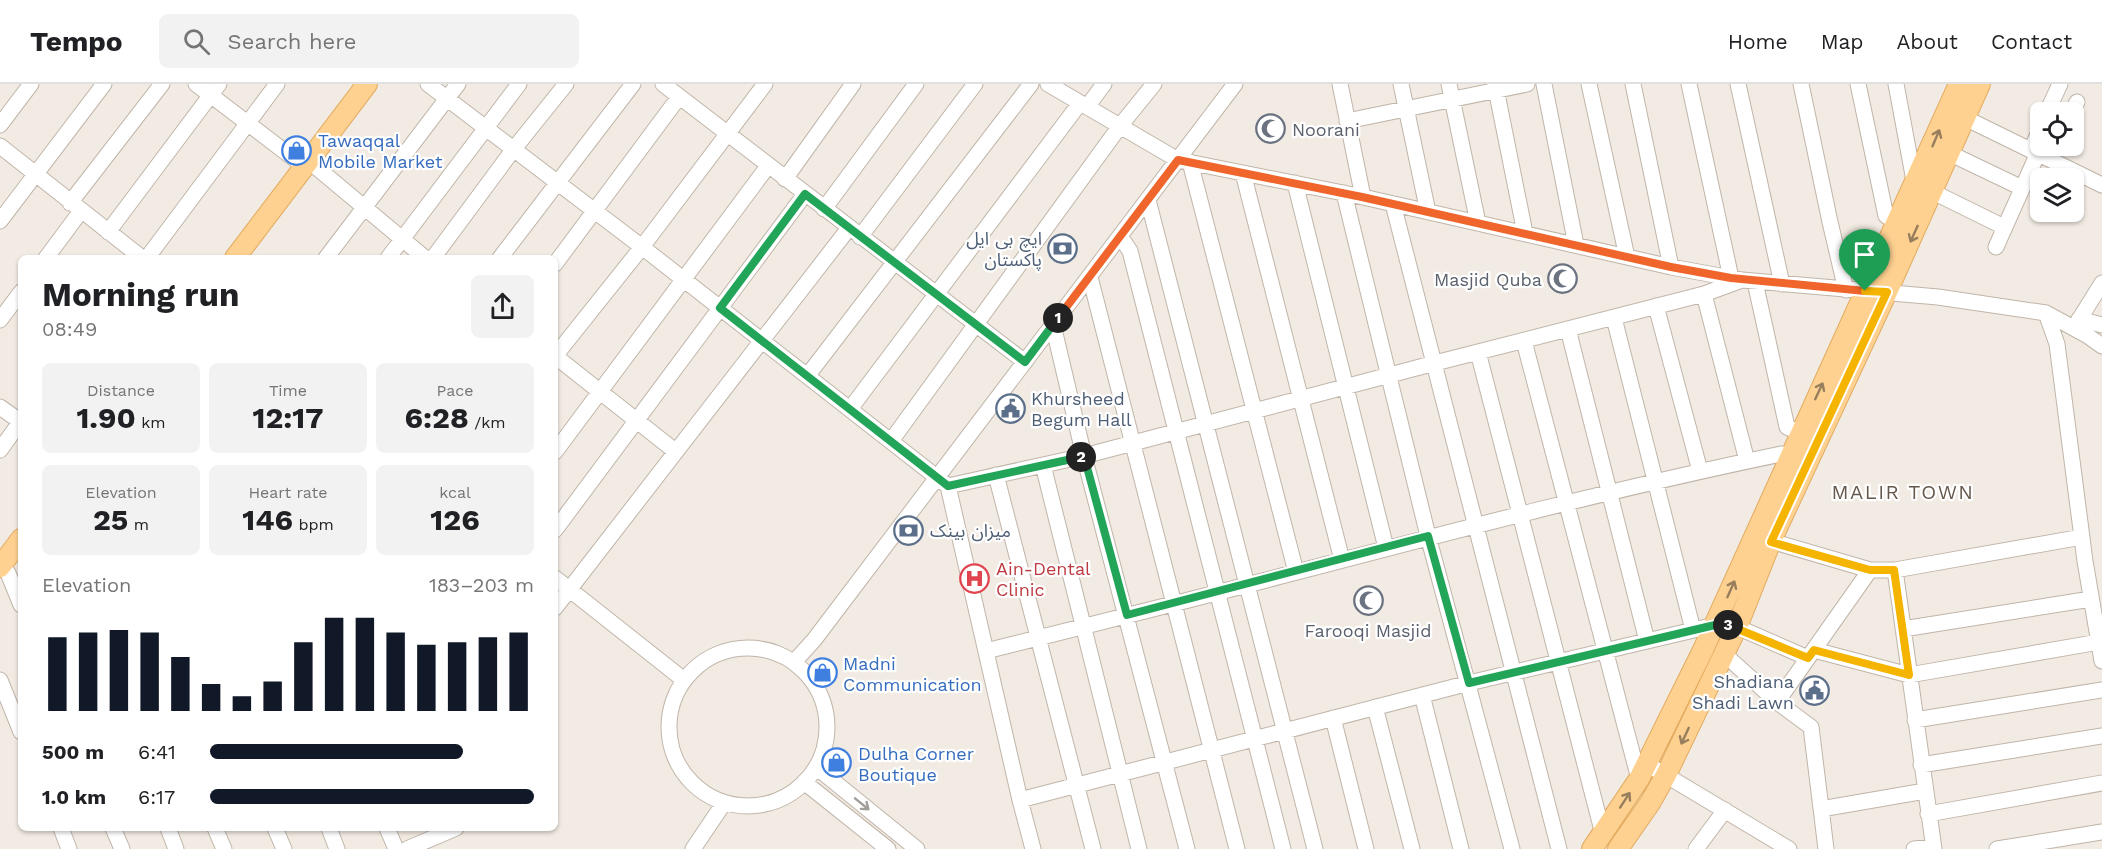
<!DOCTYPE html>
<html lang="en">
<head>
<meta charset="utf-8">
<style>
	body { margin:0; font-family:"Work Sans","Noto Sans Arabic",sans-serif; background:#f2f2f2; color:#202124; height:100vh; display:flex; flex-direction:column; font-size:22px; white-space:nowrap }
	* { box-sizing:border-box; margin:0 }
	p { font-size:20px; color:#757577 }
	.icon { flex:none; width:33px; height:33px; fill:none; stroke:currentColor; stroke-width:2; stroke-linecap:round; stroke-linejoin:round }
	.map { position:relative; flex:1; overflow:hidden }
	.panel { position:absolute; left:18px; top:171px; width:540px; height:576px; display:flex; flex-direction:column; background:#fff; border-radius:9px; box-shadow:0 2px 4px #0004 }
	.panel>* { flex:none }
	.buttons { position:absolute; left:2030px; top:18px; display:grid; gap:12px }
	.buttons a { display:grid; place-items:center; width:54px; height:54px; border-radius:9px; background:#fff; box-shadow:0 2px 4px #0004; font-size:30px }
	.pin { position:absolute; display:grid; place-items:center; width:51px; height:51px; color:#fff; margin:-62px -26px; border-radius:50% 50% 50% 0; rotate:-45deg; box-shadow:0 0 6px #0007 }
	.pin .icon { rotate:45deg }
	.km { position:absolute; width:30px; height:30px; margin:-15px; border-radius:50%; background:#222; color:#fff; font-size:16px; line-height:30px; text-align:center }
	.round { display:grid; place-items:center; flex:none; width:63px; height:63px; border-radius:9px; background:#f2f2f2 }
	.headline { display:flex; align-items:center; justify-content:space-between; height:102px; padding:0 24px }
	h1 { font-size:33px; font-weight:700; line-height:45px }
	.figures { display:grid; grid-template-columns:repeat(3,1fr); gap:9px; height:102px; padding:6px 24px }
	.figures div { display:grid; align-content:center; border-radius:9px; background:#f2f2f2; text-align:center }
	.figures b { font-size:30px; font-weight:700 }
	.figures small { font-size:16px; font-weight:400 }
	.figures p { font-size:16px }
	.chart { height:168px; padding:12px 24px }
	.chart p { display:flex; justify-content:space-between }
	.chart svg { width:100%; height:108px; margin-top:6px; stroke:#111827; stroke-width:6 }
	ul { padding:0 24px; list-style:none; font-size:20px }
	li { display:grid; grid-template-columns:96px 72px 1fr; align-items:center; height:45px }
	li i { height:15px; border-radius:8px; background:#111827 }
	header { display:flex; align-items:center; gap:36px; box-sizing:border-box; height:84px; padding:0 30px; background:#fff; border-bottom:2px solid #e0e0e0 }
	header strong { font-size:28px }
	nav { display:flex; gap:33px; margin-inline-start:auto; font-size:21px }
	.search { width:420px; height:54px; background:#f2f2f2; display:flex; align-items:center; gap:15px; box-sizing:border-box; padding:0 21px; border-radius:9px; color:#757577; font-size:22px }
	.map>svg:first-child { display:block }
</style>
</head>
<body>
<header>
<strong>Tempo</strong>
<div class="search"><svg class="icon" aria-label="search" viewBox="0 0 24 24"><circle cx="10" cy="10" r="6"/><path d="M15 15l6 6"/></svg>Search here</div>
<nav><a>Home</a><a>Map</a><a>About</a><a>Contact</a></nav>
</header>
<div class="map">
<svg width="2102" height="765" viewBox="0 0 2102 765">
	<rect width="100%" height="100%" fill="#f2ebe3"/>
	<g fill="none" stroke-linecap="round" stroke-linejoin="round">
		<defs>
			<path id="minor" d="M196,0L305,83
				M428,0L642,163L948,402L1084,372L1435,279L1704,210L1742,196
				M663,0L1025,278
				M1048,0L1178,76L1363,113L1671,183L1742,196L1938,213L2046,229L2088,252L2102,262
				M1340,0L1363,113
				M1401,0L1428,128
				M1449,0L1478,139
				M1495,0L1525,149
				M1544,0L1576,161
				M1589,0L1627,173
				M1633,0L1671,183
				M1689,0L1731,194
				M1738,0L1782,200
				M1801,0L1830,138L1846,206
				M1858,0L1886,132L1897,138
				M1896,0L1915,102
				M1087,23L1104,0
				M2047,28L2060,0
				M2072,28L2077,18
				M1965,34L2102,101
				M1347,37L1527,0
				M0,41L31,0
				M0,62L142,174
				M2031,66L2040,46
				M1949,69L2022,104
				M1190,78L1296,488
				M316,83L425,174
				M1243,89L1342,476
				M785,95L853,0
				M1295,99L1386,464
				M1933,108L2004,143
				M1344,109L1428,452L1512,765
				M1148,116L1315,765
				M70,119L162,0
				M1393,120L1559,765
				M824,125L916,0
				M0,137L104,0
				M108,148L219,0
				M1120,152L1130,167L1283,765
				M860,153L975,0
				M1996,163L2038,69
				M46,174L81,127
				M147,174L277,0
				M326,174L458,0
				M388,174L519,0
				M433,174L513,66L566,0
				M500,174L633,0
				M555,180L679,13
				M1090,193L1237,765
				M1755,198L1787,343L1800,349
				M1704,210L1747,377
				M1656,222L1700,387
				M2046,229L2057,260L2085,477L2102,577
				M1614,234L1693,546
				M2079,235L2102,241
				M0,236L21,208
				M1053,241L1084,372L1187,765
				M2074,244L2102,199
				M1568,245L1647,557
				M1524,257L1639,695
				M1478,268L1603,750
				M555,272L642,163L765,0
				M555,272L675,367
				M808,291L1031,0
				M0,323L21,338
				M850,325L1080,19
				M891,357L1120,42L1154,0
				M0,366L21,337
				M555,368L768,82
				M1043,381L1139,765
				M996,391L1093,765
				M948,402L1020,716L1033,765
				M555,446L805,110
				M1771,457L1870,486H1895L2082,453
				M1895,486L1934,765
				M8,489L21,521
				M555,494L684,596
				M555,524L849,144
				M1903,545L2091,515
				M669 643a79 79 0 1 1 158 0a79 79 0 1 1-158 0Z
				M1814,566L1909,591L2099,558
				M986,567C1075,544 1163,523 1251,500C1427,454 1603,407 1781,370L1792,371
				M1723,569L1777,618L1811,643L1826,765
				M794,578L814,556L1235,0
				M0,596L21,648
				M1422,611L1461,765
				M1777,618L1870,486
				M1375,623L1412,765
				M1333,634L1366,765
				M1915,636L2102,606
				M1647,680L1789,765
				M1921,681L2102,652
				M816,683L917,765
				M804,698L888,765
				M1020,716L1469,599L1715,541L1737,543L1808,574
				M1821,725L1925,707
				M1928,730L2102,699
				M61,744L69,765
				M113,744L122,765
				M168,744L176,765
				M215,744L224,765
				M275,744L284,765
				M329,744L337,765
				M387,744L396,765
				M407,765L456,744
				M693,765L724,719
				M1696,765L1725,726
				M1914,765L1933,763
				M1997,765L2102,748"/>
			<path id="major" d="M235,174L367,0
				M0,483L21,455
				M1592,765L1639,695L1703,566L1959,0
				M1618,765L1650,719L1666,691L1737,543L1771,457L1887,208L1980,0"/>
		</defs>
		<use href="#minor" stroke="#c0b5a9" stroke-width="17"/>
		<use href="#major" stroke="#e3ab60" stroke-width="22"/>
		<use href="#minor" stroke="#fff" stroke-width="15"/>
		<use href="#major" stroke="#fed190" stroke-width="20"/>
	</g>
	<defs><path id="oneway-shaft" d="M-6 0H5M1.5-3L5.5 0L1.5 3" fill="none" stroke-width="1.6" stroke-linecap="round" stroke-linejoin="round" transform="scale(1.5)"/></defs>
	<g stroke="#977e5d">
		<use href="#oneway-shaft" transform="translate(1936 54) rotate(-67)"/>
		<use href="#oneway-shaft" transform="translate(1914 150) rotate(114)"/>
		<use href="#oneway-shaft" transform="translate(1819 307) rotate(-65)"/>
		<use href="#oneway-shaft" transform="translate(1731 505) rotate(-66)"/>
		<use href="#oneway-shaft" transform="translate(1685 652) rotate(115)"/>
		<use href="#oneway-shaft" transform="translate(1625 716) rotate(-57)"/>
	</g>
	<use stroke="#a19d99" href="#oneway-shaft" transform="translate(862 720) rotate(39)"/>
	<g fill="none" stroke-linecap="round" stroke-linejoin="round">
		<defs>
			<path id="split-1" d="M1058,234L1178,76L1362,113L1671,183L1731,194L1865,207"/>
			<path id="split-2" d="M1058,234L1025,278L805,110L720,224L948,402L1081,373"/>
			<path id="split-3" d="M1081,373L1084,372L1127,531L1428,452L1469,599L1715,541H1728"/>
			<path id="split-4" d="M1728,541L1808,574L1814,566L1909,591L1894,486H1870L1771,458L1887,208L1865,207"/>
		</defs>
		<use href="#split-1" stroke="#fff" stroke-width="12"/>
		<use href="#split-2" stroke="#fff" stroke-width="12"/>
		<use href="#split-3" stroke="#fff" stroke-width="12"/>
		<use href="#split-4" stroke="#fff" stroke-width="12"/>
		<use href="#split-1" stroke="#f0652b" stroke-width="8"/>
		<use href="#split-2" stroke="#22a559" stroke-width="8"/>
		<use href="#split-3" stroke="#22a559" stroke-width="8"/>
		<use href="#split-4" stroke="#f5b400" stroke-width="8"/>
	</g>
	<defs>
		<symbol id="mosque-ring" viewBox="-11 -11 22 22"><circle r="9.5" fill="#fff" stroke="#6b7280" stroke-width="1.5"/><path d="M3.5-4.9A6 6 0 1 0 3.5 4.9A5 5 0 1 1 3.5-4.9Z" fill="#6b7280"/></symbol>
		<symbol id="shop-ring" viewBox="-11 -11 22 22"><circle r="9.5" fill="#fff" stroke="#3f7fe0" stroke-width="1.5"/><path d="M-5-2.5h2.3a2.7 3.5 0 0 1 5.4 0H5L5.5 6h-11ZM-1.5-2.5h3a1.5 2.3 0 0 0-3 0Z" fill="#3f7fe0"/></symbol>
		<symbol id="bank-ring" viewBox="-11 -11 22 22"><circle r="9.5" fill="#fff" stroke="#5c6f8a" stroke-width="1.5"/><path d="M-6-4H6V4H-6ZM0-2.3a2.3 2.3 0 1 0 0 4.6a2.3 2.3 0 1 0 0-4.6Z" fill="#5c6f8a"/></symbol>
		<symbol id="civic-ring" viewBox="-11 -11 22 22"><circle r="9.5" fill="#fff" stroke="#5c6f8a" stroke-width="1.5"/><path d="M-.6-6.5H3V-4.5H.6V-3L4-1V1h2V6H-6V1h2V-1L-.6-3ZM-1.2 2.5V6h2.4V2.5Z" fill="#5c6f8a"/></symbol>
		<symbol id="hospital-ring" viewBox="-11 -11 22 22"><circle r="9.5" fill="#fff" stroke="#e0444e" stroke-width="1.5"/><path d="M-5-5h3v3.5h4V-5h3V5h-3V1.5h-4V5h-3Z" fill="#e0444e"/></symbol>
	</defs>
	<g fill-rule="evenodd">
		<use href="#mosque-ring" x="1254" y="28" width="33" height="33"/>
		<use href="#shop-ring" x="280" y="50" width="33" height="33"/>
		<use href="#bank-ring" x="1046" y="148" width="33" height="33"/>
		<use href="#mosque-ring" x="1546" y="178" width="33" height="33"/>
		<use href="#civic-ring" x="994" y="308" width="33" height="33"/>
		<use href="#bank-ring" x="892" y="430" width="33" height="33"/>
		<use href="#hospital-ring" x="958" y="478" width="33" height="33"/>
		<use href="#mosque-ring" x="1352" y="500" width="33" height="33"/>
		<use href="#shop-ring" x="806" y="572" width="33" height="33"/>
		<use href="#civic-ring" x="1798" y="590" width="33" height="33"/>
		<use href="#shop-ring" x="820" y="662" width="33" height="33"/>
	</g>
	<g text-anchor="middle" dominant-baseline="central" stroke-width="4.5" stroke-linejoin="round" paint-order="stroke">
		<g font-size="18" fill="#5b616d" stroke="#fff" text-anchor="start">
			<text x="1292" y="45">Noorani</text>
			<text x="1542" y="195" text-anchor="end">Masjid Quba</text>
			<text x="1368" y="546" text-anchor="middle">Farooqi Masjid</text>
		</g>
		<g font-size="18" fill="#366cbe" stroke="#fff" text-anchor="start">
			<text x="318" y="56">Tawaqqal<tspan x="318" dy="21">Mobile Market</tspan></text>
			<text x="843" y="579">Madni<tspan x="843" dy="21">Communication</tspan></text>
			<text x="858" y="669">Dulha Corner<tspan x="858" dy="21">Boutique</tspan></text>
		</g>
		<g font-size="18" fill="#4e5e75" stroke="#fff" text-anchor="end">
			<text x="1042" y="154">ایچ بی ایل<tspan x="1042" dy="21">پاکستان</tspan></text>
			<text x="1031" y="314" text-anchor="start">Khursheed<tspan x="1031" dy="21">Begum Hall</tspan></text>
			<text x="930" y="446" text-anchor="start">میزان بینک</text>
			<text x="1794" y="597">Shadiana<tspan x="1794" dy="21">Shadi Lawn</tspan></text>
		</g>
		<g font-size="18" fill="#be3a42" stroke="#fff" text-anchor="start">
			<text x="996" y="484">Ain-Dental<tspan x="996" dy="21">Clinic</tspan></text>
		</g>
		<g font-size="20" letter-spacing="1.5" fill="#66584b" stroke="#fff">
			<text x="1903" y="408">MALIR TOWN</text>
		</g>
	</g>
</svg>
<div class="buttons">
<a><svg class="icon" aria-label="locate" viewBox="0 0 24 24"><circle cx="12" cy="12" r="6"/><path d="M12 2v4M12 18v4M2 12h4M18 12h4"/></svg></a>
<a><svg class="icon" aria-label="layers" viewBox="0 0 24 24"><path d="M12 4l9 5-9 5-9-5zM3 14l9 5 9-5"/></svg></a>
</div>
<div class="pin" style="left:1865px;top:207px;background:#1e9e55"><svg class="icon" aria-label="arrive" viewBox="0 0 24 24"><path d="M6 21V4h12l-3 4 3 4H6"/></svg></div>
<b class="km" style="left:1058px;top:234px">1</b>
<b class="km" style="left:1081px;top:373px">2</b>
<b class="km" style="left:1728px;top:541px">3</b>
<section class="panel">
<div class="headline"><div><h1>Morning run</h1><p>08:49</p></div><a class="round"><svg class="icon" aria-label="share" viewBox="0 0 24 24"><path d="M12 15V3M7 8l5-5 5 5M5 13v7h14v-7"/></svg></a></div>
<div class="figures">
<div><p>Distance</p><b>1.90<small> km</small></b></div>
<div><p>Time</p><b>12:17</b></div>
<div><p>Pace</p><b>6:28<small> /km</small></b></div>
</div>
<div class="figures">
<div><p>Elevation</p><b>25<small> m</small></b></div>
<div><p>Heart rate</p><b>146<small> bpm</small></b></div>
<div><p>kcal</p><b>126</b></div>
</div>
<div class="chart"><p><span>Elevation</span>183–203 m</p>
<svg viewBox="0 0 160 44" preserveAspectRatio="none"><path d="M5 44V14M15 44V12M25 44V11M35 44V12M45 44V22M55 44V33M65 44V38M75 44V32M85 44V16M95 44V6M105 44V6M115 44V12M125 44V17M135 44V16M145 44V14M155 44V12"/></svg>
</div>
<ul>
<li><b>500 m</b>6:41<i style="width:78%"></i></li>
<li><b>1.0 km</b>6:17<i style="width:100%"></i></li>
</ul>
</section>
</div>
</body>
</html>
